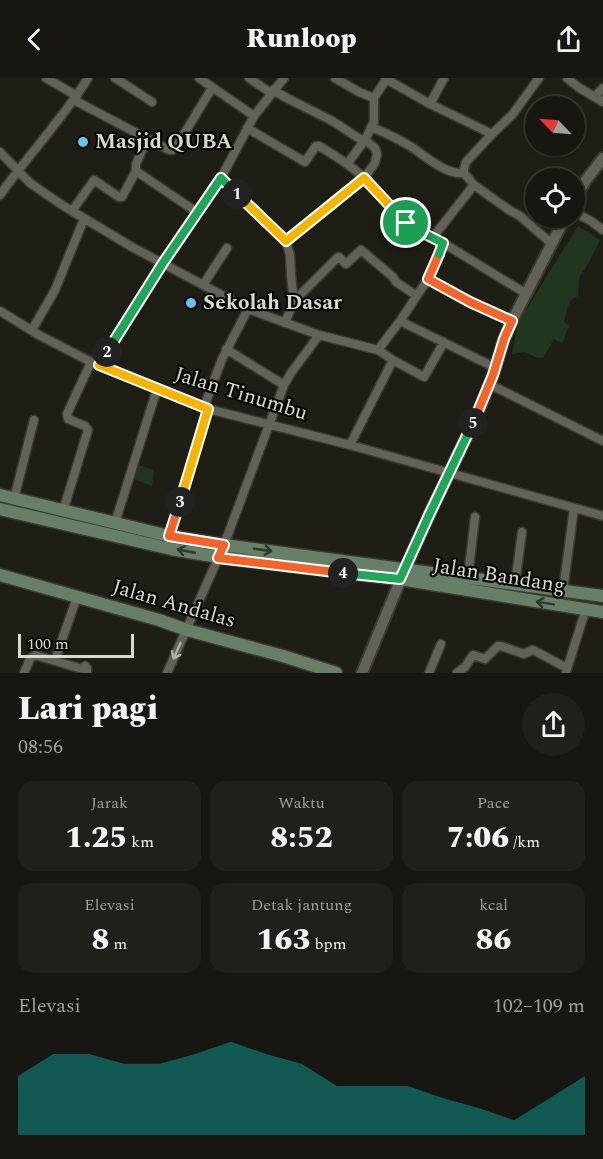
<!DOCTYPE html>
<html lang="id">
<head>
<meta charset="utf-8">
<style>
	body { margin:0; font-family:Spectral,serif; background:#201f19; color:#f1f3f6; height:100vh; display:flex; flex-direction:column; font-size:22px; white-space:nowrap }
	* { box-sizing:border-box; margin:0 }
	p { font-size:20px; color:#9e9f9f }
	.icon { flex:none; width:33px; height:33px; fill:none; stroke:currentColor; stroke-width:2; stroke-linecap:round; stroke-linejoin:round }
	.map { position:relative; height:595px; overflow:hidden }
	.drawer { display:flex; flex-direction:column; background:#171610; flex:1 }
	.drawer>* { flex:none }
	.needle { width:39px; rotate:295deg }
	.controls { position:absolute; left:525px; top:18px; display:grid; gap:12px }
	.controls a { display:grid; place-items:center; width:60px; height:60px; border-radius:50%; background:#171610; box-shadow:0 2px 4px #0004,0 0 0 2px #363530; font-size:30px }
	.scale { position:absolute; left:18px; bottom:15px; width:116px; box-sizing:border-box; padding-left:6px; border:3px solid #d9d8d2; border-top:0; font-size:16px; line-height:21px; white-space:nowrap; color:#d9d8d2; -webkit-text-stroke:4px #080805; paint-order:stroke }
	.pin { position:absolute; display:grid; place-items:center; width:51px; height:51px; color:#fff; margin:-26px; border:3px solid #fff; border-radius:50%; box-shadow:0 2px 6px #0007 }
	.km { position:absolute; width:30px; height:30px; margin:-15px; border-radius:50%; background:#222; color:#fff; font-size:16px; line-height:30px; text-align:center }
	.round { display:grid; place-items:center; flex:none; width:63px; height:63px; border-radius:32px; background:#201f19 }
	.headline { display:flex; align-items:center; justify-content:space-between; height:102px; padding:0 18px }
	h1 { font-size:33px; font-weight:800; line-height:45px }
	.figures { display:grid; grid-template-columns:repeat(3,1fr); gap:9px; height:102px; padding:6px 18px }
	.figures div { display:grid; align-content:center; border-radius:15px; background:#201f19; text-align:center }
	.figures b { font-size:30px; font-weight:800 }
	.figures small { font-size:16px; font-weight:400 }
	.figures p { font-size:16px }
	.chart { height:168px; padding:12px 18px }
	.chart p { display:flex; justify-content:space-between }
	.chart svg { width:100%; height:108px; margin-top:6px; fill:#0f766e; opacity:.7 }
	header { display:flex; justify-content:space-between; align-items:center; height:78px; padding:0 18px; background:#171610; font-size:27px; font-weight:800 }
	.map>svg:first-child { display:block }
</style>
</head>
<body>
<header><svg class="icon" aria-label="back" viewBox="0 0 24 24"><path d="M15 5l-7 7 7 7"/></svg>Runloop<svg class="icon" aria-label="share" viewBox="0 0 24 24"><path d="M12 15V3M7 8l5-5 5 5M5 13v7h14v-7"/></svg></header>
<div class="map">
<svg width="603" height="595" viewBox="0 0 603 595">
	<rect width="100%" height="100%" fill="#1f1e16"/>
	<path fill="#21361f" d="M578,148L600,162L589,184L579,200L578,218C567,221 567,234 564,244L569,248L562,265L554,261L543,280L535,279L525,274L512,276L518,245Z
		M138,387L154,392L152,408L134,401Z"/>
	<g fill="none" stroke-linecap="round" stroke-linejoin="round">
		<defs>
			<path id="minor" d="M46,0L77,18
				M115,0L152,24
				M199,0L254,38
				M249,0L271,15
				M335,0L359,14L374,20
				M567,0L578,9L603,24
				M386,1L430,26L492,56
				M273,12C292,24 312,32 332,43C343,49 352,57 364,63
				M594,19L603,10
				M374,20L387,0
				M74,22L167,71L172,72L176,69L212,10
				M430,26L444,0
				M371,49C384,54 398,61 410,68C424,77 447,98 464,95
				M247,50L305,84L316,68H319C334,77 349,86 362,98C386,119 401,148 433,159
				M147,61L136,86V93L198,135
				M0,74L30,105L62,127L132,169L248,231L319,257L378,272
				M347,86L365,62L374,44V20
				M221,100L286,163L290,177L291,198L294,223L285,245
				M474,107L509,132L520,138L551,165
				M0,117C28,77 62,42 88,0
				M72,133L94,102L119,119H122L136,93
				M574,134L591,143L603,152
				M286,163L364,100L375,85L377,76L375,70L365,62
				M443,165L525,215
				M428,201L470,224L512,243
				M203,207L227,170
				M294,223L337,180L339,179L346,186L361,172L393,199L396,204L417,218
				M0,233L39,257L91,284L208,331L350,367L603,438
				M400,243L496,290
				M32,252L55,212L84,141
				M226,271L284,307
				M393,282L424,299L444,264
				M99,287L163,185L221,100L254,38L284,0
				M489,306L603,363
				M204,329L222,281L248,231
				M350,367L393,282L378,272L400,243L428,201L443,165L433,159L474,107L464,95V91L466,84L492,56L512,37L539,0
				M14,421L34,342
				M63,433L88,352L85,348L68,341L67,336L91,284
				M115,445L157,311
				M169,458L208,331
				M468,499L475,439
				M515,506L522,454
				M563,513L574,430
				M55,582L77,519
				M566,594L586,531
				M24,595L30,581L35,577L82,591L85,588L87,590V595
				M167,595L224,467L284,307L291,295L319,257
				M429,595L441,566
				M457,595L465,589L473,577L485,581L498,568H501L524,576L532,572L535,573L567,590"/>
			<path id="tertiary" d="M574,122L586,102L603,80
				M362,595L405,491L430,435L478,335L493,297L504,261L512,243L565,140"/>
			<path id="secondary" d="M0,417L169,458L224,467L603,518
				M0,431L171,471L218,479L400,501L603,534
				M0,497L159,542L187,552L283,578L336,595"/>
		</defs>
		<use href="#minor" stroke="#3b3a35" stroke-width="11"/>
		<use href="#tertiary" stroke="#3b3a35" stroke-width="14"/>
		<use href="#secondary" stroke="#3b3a35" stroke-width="15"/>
		<use href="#minor" stroke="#646258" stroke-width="8"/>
		<use href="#tertiary" stroke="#646258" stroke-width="10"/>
		<use href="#secondary" stroke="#667f66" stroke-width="12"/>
	</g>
	<defs><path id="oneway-shaft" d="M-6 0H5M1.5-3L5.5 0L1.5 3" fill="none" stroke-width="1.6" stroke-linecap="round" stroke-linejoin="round" transform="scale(1.5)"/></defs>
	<g stroke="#2e382c">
		<use href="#oneway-shaft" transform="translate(263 472) rotate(8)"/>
		<use href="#oneway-shaft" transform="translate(186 473) rotate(-169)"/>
		<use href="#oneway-shaft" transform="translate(545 525) rotate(-171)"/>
	</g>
	<use stroke="#b0afa7" href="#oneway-shaft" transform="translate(177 573) rotate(114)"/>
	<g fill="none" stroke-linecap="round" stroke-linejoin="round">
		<defs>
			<path id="split-1" d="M237,116L286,163L364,100L406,145"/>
			<path id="split-2" d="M107,274L163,185L221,100L237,116"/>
			<path id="split-3" d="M107,274L99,287L208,331L180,424"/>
			<path id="split-4" d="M180,424L169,458L224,467L218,480L343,495"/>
			<path id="split-5" d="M343,495L400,501L430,435L473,345"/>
			<path id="split-6" d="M439,176L428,201L470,224L512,243L504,261L493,297L473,345"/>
			<path id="split-7" d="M406,145L417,152L443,165L439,176"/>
		</defs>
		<use href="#split-1" stroke="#fff" stroke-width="12"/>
		<use href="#split-2" stroke="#fff" stroke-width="12"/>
		<use href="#split-3" stroke="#fff" stroke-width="12"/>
		<use href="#split-4" stroke="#fff" stroke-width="12"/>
		<use href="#split-5" stroke="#fff" stroke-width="12"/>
		<use href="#split-6" stroke="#fff" stroke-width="12"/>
		<use href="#split-7" stroke="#fff" stroke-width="12"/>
		<use href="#split-1" stroke="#f5b400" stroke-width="8"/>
		<use href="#split-2" stroke="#22a559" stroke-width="8"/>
		<use href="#split-3" stroke="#f5b400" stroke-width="8"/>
		<use href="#split-4" stroke="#f0652b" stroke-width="8"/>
		<use href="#split-5" stroke="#22a559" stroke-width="8"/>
		<use href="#split-6" stroke="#f0652b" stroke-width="8"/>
		<use href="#split-7" stroke="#22a559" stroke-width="8"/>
	</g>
	<g fill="#64c5ee" stroke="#080805" stroke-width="2">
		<circle cx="83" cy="64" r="6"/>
		<circle cx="191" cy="225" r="6"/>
	</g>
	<g text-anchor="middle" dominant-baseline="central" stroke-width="4.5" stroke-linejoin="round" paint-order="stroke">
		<g font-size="21" font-weight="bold" fill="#d9d8d2" stroke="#080805" text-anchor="start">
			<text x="95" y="64">Masjid QUBA</text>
			<text x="203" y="225">Sekolah Dasar</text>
		</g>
		<g font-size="21" fill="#d9d8d2" stroke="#080805">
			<text transform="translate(241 316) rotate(17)">Jalan Tinumbu</text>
			<text transform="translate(499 498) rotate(9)">Jalan Bandang</text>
			<text transform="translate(174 526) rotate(16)">Jalan Andalas</text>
		</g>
	</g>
</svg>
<div class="controls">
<a><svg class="needle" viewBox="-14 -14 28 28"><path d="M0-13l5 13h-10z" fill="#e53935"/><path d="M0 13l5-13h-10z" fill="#9e9f9f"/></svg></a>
<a><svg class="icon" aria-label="locate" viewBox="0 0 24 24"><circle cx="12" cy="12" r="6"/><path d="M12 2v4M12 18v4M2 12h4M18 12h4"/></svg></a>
</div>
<div class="scale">100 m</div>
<div class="pin" style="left:406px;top:145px;background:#1e9e55"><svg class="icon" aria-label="arrive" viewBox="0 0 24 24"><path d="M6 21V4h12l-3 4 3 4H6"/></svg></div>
<b class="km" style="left:237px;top:116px">1</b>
<b class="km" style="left:107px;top:274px">2</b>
<b class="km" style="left:180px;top:424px">3</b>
<b class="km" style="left:343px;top:495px">4</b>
<b class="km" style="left:473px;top:345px">5</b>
</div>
<section class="drawer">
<div class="headline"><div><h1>Lari pagi</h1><p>08:56</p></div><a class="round"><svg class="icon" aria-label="share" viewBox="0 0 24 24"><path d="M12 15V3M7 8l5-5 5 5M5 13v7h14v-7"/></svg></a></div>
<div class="figures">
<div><p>Jarak</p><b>1.25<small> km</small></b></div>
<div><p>Waktu</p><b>8:52</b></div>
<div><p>Pace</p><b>7:06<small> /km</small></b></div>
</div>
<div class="figures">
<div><p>Elevasi</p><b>8<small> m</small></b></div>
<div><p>Detak jantung</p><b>163<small> bpm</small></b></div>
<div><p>kcal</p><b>86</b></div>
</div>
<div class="chart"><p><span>Elevasi</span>102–109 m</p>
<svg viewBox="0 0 160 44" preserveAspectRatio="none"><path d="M0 44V20L10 11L20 11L30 15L40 15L50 11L60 6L70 11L80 15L90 24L100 24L110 24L120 29L130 33L140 38L150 29L160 20V44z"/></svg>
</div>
</section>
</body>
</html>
